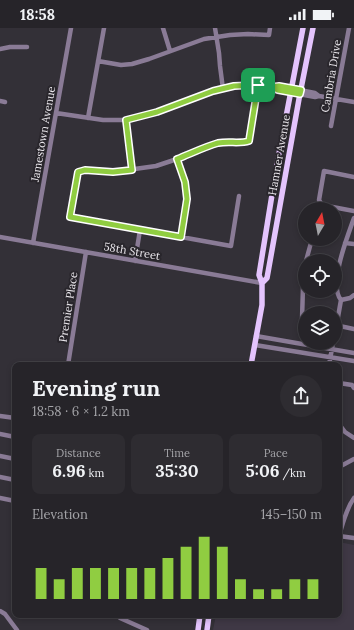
<!DOCTYPE html>
<html lang="en">
<head>
<meta charset="utf-8">
<style>
	body { margin:0; font-family:Lora,serif; background:#2e2c31; color:#f1f3f6; height:100vh; display:flex; flex-direction:column; font-size:15px; white-space:nowrap }
	* { box-sizing:border-box; margin:0 }
	p { font-size:13px; color:#a4a4a8 }
	.icon { flex:none; width:22px; height:22px; fill:none; stroke:currentColor; stroke-width:2; stroke-linecap:round; stroke-linejoin:round }
	.map { position:relative; flex:1; overflow:hidden }
	.side { position:absolute; left:12px; top:334px; width:330px; height:256px; display:flex; flex-direction:column; background:#262429; border-radius:8px; box-shadow:0 2px 6px #0003,0 0 0 1px #424146 }
	.side>* { flex:none }
	.needle { width:26px; rotate:10deg }
	.buttons { position:absolute; left:298px; top:174px; display:grid; gap:8px }
	.buttons a { display:grid; place-items:center; width:44px; height:44px; border-radius:50%; background:#262429; box-shadow:0 2px 6px #0003,0 0 0 1px #424146; font-size:20px }
	.pin { position:absolute; display:grid; place-items:center; width:34px; height:34px; color:#fff; margin:-17px; border-radius:8px; box-shadow:0 2px 6px #0006 }
	.round { display:grid; place-items:center; flex:none; width:42px; height:42px; border-radius:21px; background:#2e2c31 }
	.summary { display:flex; align-items:center; justify-content:space-between; height:68px; padding:0 20px }
	h1 { font-size:22px; font-weight:700; line-height:30px }
	.metrics { display:grid; grid-template-columns:repeat(3,1fr); gap:6px; height:68px; padding:4px 20px }
	.metrics div { display:grid; align-content:center; border-radius:8px; background:#2e2c31; text-align:center }
	.metrics b { font-size:17px; font-weight:700 }
	.metrics small { font-size:11px; font-weight:400 }
	.metrics p { font-size:11px }
	.chart { height:112px; padding:8px 20px }
	.chart p { display:flex; justify-content:space-between }
	.chart svg { width:100%; height:72px; margin-top:4px; stroke:#90cd41; stroke-width:6 }
	.status { display:flex; justify-content:space-between; align-items:center; height:28px; padding:0 20px; background:#262429; direction:ltr }
	.status svg { height:11px; fill:currentColor }
	.map>svg:first-child { display:block }
</style>
</head>
<body>
<div class="status"><b>18:58</b><svg viewBox="0 0 49 12"><path d="M0 12V9h3v3zM5 12V6h3v6zM10 12V3h3v9zM15 12V0h3v12zM26 1h20v11H26zM47 4h2v5h-2z"/></svg></div>
<div class="map">
<svg width="354" height="602" viewBox="0 0 354 602">
	<rect width="100%" height="100%" fill="#333037"/>
	<path fill="#3f3845" d="M339,514L354,517V602H213L216,587H339Z"/>
	<g fill="none" stroke-linecap="round" stroke-linejoin="round">
		<path stroke="#8a7b96" stroke-width="4.5" d="M163,0L170,23
			M215,0L219,25L220,38L223,61
			M0,21L10,19H27
			M98,33L121,37L132,36L149,31L204,11L230,7L248,6L269,7L270,0
			M271,59L277,62L315,69L319,68L354,74
			M0,73L5,74
			M56,85L103,92H126L157,84L213,63L234,59L248,57L271,59L279,58L315,65L319,68
			M88,90L104,0
			M126,92L131,141
			M331,98L349,0
			M177,131L185,153L187,171L181,209
			M239,168L231,218L70,189L78,144L85,142L113,144L156,138L177,131L218,116L233,114H244L249,113L258,57
			M322,177L354,183
			M321,181L322,177L319,172L324,143L354,149
			M0,209L262,255
			M33,215L71,0
			M345,215L354,216
			M135,233L140,202
			M306,233L312,211
			M305,241L303,259L302,291H305
			M341,272L350,270L354,267
			M335,297L354,301
			M335,306L341,272C328,257 348,207 354,190
			M256,308L354,325
			M255,317L354,333
			M68,337L86,224
			M329,337L333,315
			M339,355L352,357L354,360
			M0,388L15,390
			M339,396L345,404L354,410
			M0,406L15,409
			M0,428L15,431
			M339,439L354,431
			M0,449L15,452
			M0,470L15,473
			M339,508C343,495 346,481 354,470
			M339,508L354,510
			M0,583L5,586L17,602
			M117,587L120,590L147,602"/>
		<path stroke="#e4c4fd" stroke-width="5.5" d="M262,255L267,250L299,71L313,0
			M251,337L262,277V255L259,247L277,136L303,0
			M198,602L200,587
			M207,602L209,587"/>
	</g>
	<g fill="none" stroke-linecap="round" stroke-linejoin="round">
		<defs>
			<path id="route" d="M258,57L249,113C240,116 229,113 218,115C204,119 190,126 177,131L185,154L187,171L181,209L70,189L78,144L85,142L113,144L132,142L126,92L157,84L213,63L234,58L258,57L271,59L278,62L300,66L301,62L279,58L271,59L258,57"/>
		</defs>
		<use href="#route" stroke="#fff" stroke-width="8"/>
		<use href="#route" stroke="#90cd41" stroke-width="5"/>
	</g>
	<g text-anchor="middle" dominant-baseline="central" stroke-width="4" stroke-linejoin="round" paint-order="stroke">
		<g font-size="11" fill="#eae7ec" stroke="#29262c">
			<text transform="translate(331 48) rotate(-80)">Cambria Drive</text>
			<text transform="translate(43 106) rotate(-80)">Jamestown Avenue</text>
			<text transform="translate(279 127) rotate(-80)">Hamner Avenue</text>
			<text transform="translate(132 223) rotate(10)">58th Street</text>
			<text transform="translate(68 279) rotate(-81)">Premier Place</text>
		</g>
	</g>
</svg>
<div class="buttons">
<a><svg class="needle" viewBox="-14 -14 28 28"><path d="M0-13l5 13h-10z" fill="#e53935"/><path d="M0 13l5-13h-10z" fill="#a4a4a8"/></svg></a>
<a><svg class="icon" aria-label="locate" viewBox="0 0 24 24"><circle cx="12" cy="12" r="6"/><path d="M12 2v4M12 18v4M2 12h4M18 12h4"/></svg></a>
<a><svg class="icon" aria-label="layers" viewBox="0 0 24 24"><path d="M12 4l9 5-9 5-9-5zM3 14l9 5 9-5"/></svg></a>
</div>
<div class="pin" style="left:258px;top:57px;background:#1e9e55"><svg class="icon" aria-label="arrive" viewBox="0 0 24 24"><path d="M6 21V4h12l-3 4 3 4H6"/></svg></div>
<section class="side">
<div class="summary"><div><h1>Evening run</h1><p>18:58 · 6 × 1.2 km</p></div><a class="round"><svg class="icon" aria-label="share" viewBox="0 0 24 24"><path d="M12 15V3M7 8l5-5 5 5M5 13v7h14v-7"/></svg></a></div>
<div class="metrics">
<div><p>Distance</p><b>6.96<small> km</small></b></div>
<div><p>Time</p><b>35:30</b></div>
<div><p>Pace</p><b>5:06<small> /km</small></b></div>
</div>
<div class="chart"><p><span>Elevation</span>145–150 m</p>
<svg viewBox="0 0 160 44" preserveAspectRatio="none"><path d="M5 44V25M15 44V32M25 44V25M35 44V25M45 44V25M55 44V25M65 44V25M75 44V19M85 44V12M95 44V6M105 44V12M115 44V32M125 44V38M135 44V38M145 44V32M155 44V32"/></svg>
</div>
</section>
</div>
</body>
</html>
